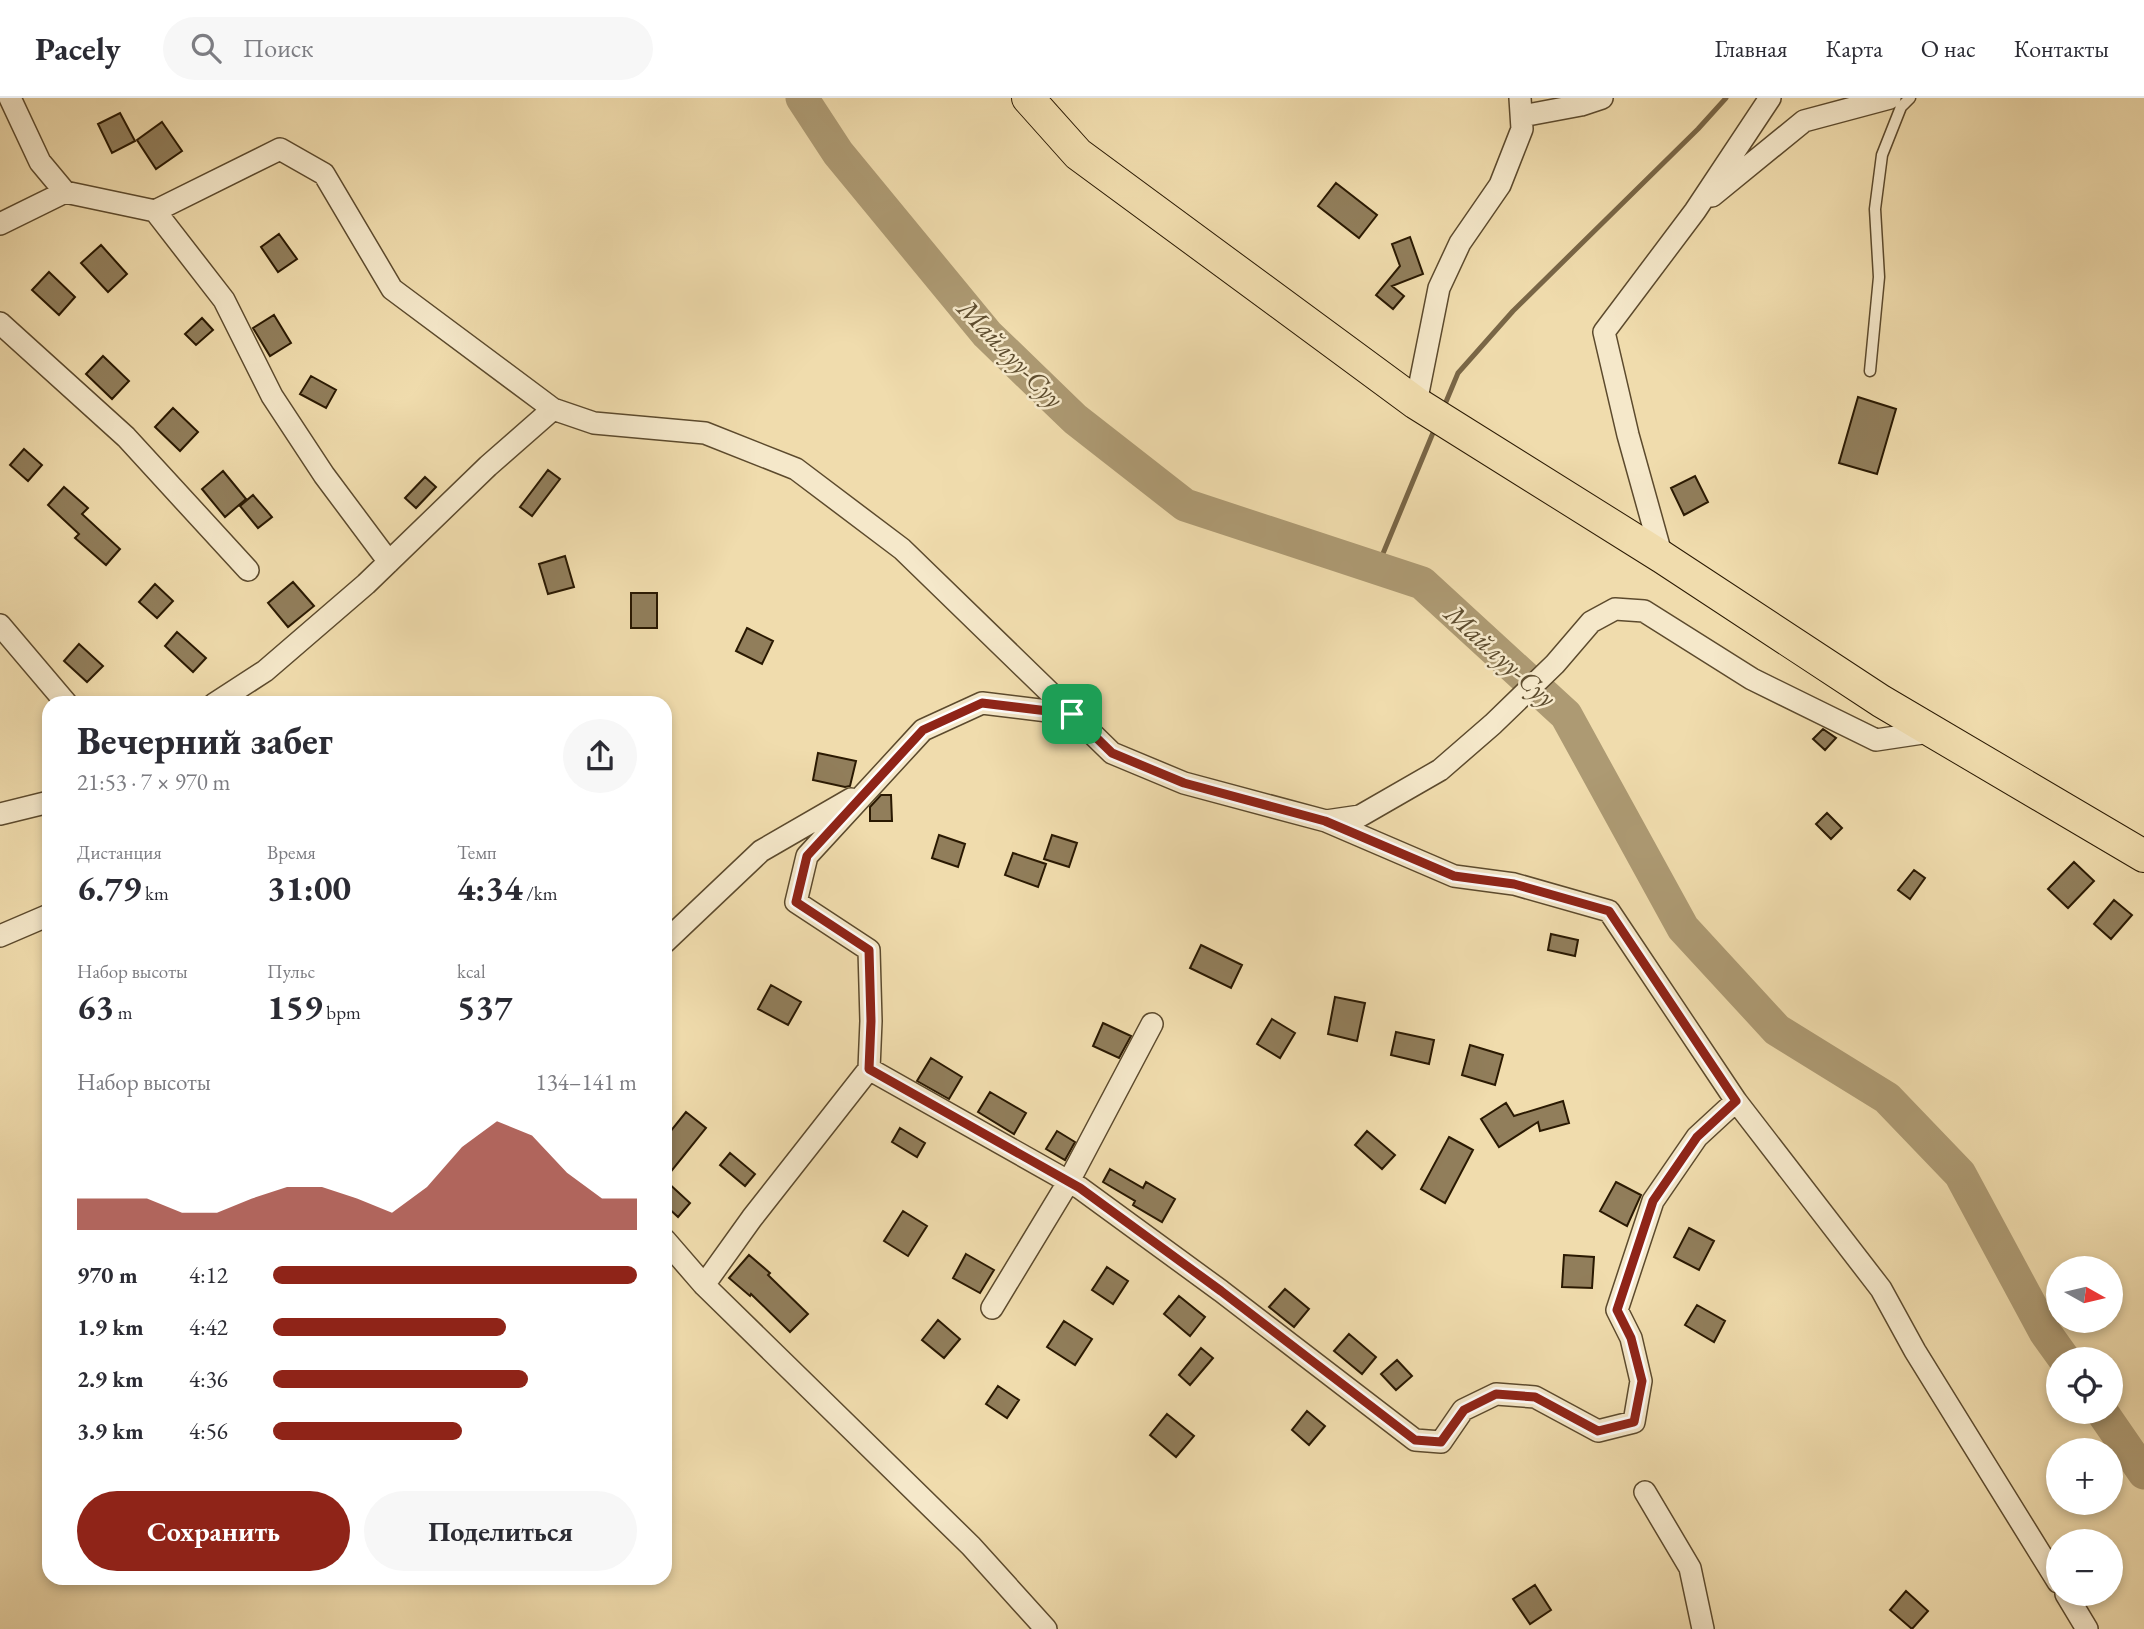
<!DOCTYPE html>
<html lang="ru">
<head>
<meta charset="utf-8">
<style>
	body { margin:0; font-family:"EB Garamond",serif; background:#f7f7f7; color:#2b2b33; height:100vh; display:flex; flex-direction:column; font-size:26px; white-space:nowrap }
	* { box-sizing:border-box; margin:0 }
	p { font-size:23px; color:#7c7c81 }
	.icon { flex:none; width:38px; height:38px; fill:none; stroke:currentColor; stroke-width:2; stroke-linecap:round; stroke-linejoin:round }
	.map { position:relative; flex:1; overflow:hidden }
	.side { position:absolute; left:42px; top:598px; width:630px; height:889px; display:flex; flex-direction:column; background:#fff; border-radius:21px; box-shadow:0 4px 10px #0003 }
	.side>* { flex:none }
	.needle { width:46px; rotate:98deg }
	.controls { position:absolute; left:2046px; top:1158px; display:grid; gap:14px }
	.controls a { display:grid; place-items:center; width:77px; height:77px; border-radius:50%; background:#fff; box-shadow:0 4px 10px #0003; font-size:35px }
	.pin { position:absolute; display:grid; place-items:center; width:60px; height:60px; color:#fff; margin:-30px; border-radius:14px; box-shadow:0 4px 10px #0006 }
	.round { display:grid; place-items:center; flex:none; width:74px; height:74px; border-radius:37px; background:#f7f7f7 }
	.overview { display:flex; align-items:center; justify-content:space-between; height:119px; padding:0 35px }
	h1 { font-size:38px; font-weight:700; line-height:52px }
	.figures { display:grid; grid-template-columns:repeat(3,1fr); gap:10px; height:119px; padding:7px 35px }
	.figures div { display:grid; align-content:center }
	.figures b { font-size:35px; font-weight:700 }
	.figures small { font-size:19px; font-weight:400 }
	.figures p { font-size:19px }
	.chart { height:196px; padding:14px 35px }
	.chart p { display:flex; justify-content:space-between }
	.chart svg { width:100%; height:126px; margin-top:7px; fill:#8f2418; opacity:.7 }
	.button { display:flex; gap:14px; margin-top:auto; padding:14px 35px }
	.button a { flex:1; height:80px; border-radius:42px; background:#8f2418; color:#fff; font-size:28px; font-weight:700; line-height:80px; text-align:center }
	.button a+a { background:#f7f7f7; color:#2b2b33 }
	ul { padding:0 35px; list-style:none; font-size:23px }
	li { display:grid; grid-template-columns:112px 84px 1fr; align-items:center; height:52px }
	li i { height:18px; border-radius:9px; background:#8f2418 }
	header { display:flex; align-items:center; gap:42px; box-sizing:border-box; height:98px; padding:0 35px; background:#fff; border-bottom:2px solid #e1e1e2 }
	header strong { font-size:33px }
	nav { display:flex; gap:38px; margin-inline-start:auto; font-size:24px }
	.search { width:490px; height:63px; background:#f7f7f7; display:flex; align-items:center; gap:18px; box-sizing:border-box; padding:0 24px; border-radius:38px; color:#7c7c81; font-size:26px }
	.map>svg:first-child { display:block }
</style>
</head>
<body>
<header>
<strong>Pacely</strong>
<div class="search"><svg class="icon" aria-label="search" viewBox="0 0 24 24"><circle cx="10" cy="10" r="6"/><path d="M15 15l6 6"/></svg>Поиск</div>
<nav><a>Главная</a><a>Карта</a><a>О нас</a><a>Контакты</a></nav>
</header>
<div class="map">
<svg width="2144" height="1531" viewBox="0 0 2144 1531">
	<rect width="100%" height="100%" fill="#f0dcad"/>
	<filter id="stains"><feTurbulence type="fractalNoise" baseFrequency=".00286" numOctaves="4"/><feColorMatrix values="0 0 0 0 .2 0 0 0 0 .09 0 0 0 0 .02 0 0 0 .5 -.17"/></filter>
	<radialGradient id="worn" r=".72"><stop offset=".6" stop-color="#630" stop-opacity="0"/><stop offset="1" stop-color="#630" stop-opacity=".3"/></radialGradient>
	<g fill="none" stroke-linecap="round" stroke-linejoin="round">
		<path stroke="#796646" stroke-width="5" d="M1443,311L1458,275L1513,213L1698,31L1726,0
			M1377,470L1435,330"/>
		<path stroke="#ad9a73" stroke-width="33" d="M802,0L838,55L987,236L1075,321L1185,407L1422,485L1566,617L1683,830L1777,932L1887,1000L1960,1076L2045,1234L2065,1262
			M2102,1314L2144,1375"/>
	</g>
	<path fill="#917e5b" stroke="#2a1902" stroke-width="2" d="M120,15L135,43L112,55L98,26Z
		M162,24L182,53L156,71L137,42Z
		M1336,85L1377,117L1359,140L1318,108Z
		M279,136L297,161L278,174L261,149Z
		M1410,139L1423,176L1392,188L1404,198L1393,211L1376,197L1400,168L1392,146Z
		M101,147L127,176L108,194L81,165Z
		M49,174L75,199L59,217L32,192Z
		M274,217L291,245L270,258L253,230Z
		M202,220L213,232L196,247L185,236Z
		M103,258L129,283L112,301L86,276Z
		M311,278L336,292L326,310L300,296Z
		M1858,299L1896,311L1877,376L1839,365Z
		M173,310L198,334L180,353L155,329Z
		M24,351L42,367L28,383L10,367Z
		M548,372L560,381L532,418L520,409Z
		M223,373L246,401L225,419L202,391Z
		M1695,378L1708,404L1684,417L1671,390Z
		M425,379L436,389L416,410L405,400Z
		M64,389L88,410L82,416L120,451L106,467L75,440L79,436L48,407Z
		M253,397L272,419L258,430L240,408Z
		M565,458L574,489L548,496L539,466Z
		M293,484L314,508L288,529L268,505Z
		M155,486L173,503L157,520L139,504Z
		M631,495H657V530H631Z
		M747,530L773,543L762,566L736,553Z
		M177,534L206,560L193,574L165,548Z
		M79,546L103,568L87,584L64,563Z
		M1823,631L1836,640L1825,652L1813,641Z
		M818,655L856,663L850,688L845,689L813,682Z
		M881,697H891L892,723H870V709Z
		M1827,715L1842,730L1831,741L1816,726Z
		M939,737L965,746L958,769L932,760Z
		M1052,737L1077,745L1069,769L1044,761Z
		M1013,755L1046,766L1038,789L1005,777Z
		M2074,764L2094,783L2068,810L2048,791Z
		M1914,772L1925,780L1910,801L1898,792Z
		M2114,802L2132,817L2111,841L2094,826Z
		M1551,836L1578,842L1575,858L1548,852Z
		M1201,847L1242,867L1231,890L1190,870Z
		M771,887L801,904L788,927L758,911Z
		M1335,899L1365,905L1357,943L1328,936Z
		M1272,921L1295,935L1280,960L1257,946Z
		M1103,925L1131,938L1119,960L1093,948Z
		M1396,934L1434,942L1429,966L1391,957Z
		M1470,947L1503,957L1495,987L1462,977Z
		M931,960L962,979L949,1001L917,983Z
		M990,994L1026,1015L1014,1036L978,1014Z
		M1563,1003L1569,1025L1540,1033L1538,1024L1499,1049L1481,1021L1506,1005L1514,1018Z
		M686,1014L706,1030L665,1081V1040Z
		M900,1030L925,1045L917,1059L892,1044Z
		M1057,1033L1075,1044L1065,1062L1046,1051Z
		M1367,1033L1395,1057L1382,1071L1355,1047Z
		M1449,1039L1473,1052L1445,1105L1421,1091Z
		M730,1055L755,1076L745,1088L720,1067Z
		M1110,1071L1143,1090L1146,1084L1175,1101L1162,1124L1133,1107L1135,1103L1103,1084Z
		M665,1082L690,1105L678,1119L665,1107Z
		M1616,1084L1641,1097L1627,1128L1600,1113Z
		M903,1113L927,1128L908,1158L884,1143Z
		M1689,1130L1714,1143L1699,1172L1674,1159Z
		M966,1156L994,1172L980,1195L953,1180Z
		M749,1157L770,1175L768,1177L808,1216L790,1234L751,1196L750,1198L729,1180Z
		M1564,1157L1594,1159L1592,1190L1562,1189Z
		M1107,1169L1128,1183L1113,1206L1092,1192Z
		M1285,1191L1309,1211L1294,1229L1269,1209Z
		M1179,1198L1205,1219L1190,1238L1164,1216Z
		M1697,1207L1725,1223L1714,1244L1685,1227Z
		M938,1222L960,1241L944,1260L922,1242Z
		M1064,1223L1092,1241L1075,1267L1047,1249Z
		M1349,1236L1376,1259L1362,1276L1334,1253Z
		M1201,1250L1213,1260L1190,1287L1179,1277Z
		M1397,1262L1412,1278L1396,1292L1381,1276Z
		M998,1288L1019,1302L1007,1320L986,1306Z
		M1307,1313L1325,1328L1309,1347L1292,1332Z
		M1167,1316L1194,1338L1176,1359L1150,1337Z
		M1535,1487L1551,1512L1530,1526L1513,1501Z
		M1906,1493L1928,1513L1912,1531L1890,1512Z"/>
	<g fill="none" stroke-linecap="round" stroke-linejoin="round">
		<defs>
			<path id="lane" d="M1870,273L1879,179L1875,111L1882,57L1901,9L1910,0"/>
			<path id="street" d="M10,0L40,64L65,94
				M1522,18L1581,7L1602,0
				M1712,98L1804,23L1890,0
				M155,113L224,202L272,298L324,377L389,464
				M0,126L65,94L155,113L280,51L324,76L392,191L553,311L594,325L705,335L796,371L902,451L1072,616
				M0,225L126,339L248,472
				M1416,305L1439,190L1460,145L1500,87L1522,31L1520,0
				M1662,459L1628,337L1604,234L1695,113L1770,0
				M0,527L67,606
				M214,606L265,573L366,486L488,368L553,311
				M0,716L49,704
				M1326,723L1454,778L1514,786L1609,813L1736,1003L1881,1191L1915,1253L2058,1484
				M0,838L49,817
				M665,844L761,753L851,701
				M869,971L1080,1090L1221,1193L1415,1342L1441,1344L1463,1312L1496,1296L1535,1299L1598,1333L1634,1324L1641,1283L1631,1240L1617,1212L1653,1103L1697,1039L1736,1003
				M665,1142L704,1187L971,1448L1046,1531
				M704,1187L752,1120L869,971L871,923L869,852L796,804L807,758L923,632L982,605L1072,616L1112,655L1184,685L1326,723L1360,718L1440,672L1493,626L1555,566L1591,524L1615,511L1644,513L1752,581L1876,642L1936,633
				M992,1210L1069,1083L1152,926
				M1645,1394L1690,1470L1703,1531
				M2066,1496L2087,1531"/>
			<path id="primary" d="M1028,0L1078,56L1416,305L1662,459L1881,603L2144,758"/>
		</defs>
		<use href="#lane" stroke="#5c4a2d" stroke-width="13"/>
		<use href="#street" stroke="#5c4a2d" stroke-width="24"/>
		<use href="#primary" stroke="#2a1902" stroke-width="34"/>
		<use href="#lane" stroke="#f5e8ca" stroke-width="10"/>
		<use href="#street" stroke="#f5e8ca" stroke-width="21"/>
		<use href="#primary" stroke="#f0dcad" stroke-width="32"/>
	</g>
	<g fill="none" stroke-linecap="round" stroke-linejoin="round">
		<defs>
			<path id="route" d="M982,605L1072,616L1112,655L1184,685L1325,723L1454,778L1514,786L1609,813L1736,1003L1697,1039L1653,1103L1617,1212L1631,1240L1642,1283L1634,1324L1598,1333L1535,1299L1496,1296L1464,1312L1441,1344L1415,1342L1221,1193L1080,1090L869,971L871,923L869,852L796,804L807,758L923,632Z"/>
		</defs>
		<use href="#route" stroke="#fff" stroke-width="14"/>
		<use href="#route" stroke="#8f2418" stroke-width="9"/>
	</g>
	<g text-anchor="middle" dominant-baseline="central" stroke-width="5" stroke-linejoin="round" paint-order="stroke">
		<g font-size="28" font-style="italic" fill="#5e4d2f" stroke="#f5e8ca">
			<text transform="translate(1011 255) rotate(46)">Майлуу-Суу</text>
			<text transform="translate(1501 557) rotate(42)">Майлуу-Суу</text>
		</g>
	</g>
	<rect width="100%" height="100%" filter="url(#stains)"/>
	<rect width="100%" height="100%" fill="url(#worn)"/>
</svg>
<div class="controls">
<a><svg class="needle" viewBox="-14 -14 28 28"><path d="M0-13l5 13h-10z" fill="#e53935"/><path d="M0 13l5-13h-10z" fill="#7c7c81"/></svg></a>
<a><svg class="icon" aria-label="locate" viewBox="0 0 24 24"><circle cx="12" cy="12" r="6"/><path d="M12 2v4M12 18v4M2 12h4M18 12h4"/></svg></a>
<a>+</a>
<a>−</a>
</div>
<div class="pin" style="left:1072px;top:616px;background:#1e9e55"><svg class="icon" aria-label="arrive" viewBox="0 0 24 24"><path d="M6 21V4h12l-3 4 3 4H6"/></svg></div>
<section class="side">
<div class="overview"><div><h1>Вечерний забег</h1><p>21:53 · 7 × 970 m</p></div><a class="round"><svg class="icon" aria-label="share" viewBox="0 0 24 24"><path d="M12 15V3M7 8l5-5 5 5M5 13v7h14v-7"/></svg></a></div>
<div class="figures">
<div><p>Дистанция</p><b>6.79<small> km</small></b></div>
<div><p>Время</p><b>31:00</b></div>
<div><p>Темп</p><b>4:34<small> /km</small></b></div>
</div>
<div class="figures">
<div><p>Набор высоты</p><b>63<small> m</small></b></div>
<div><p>Пульс</p><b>159<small> bpm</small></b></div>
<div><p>kcal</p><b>537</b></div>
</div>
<div class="chart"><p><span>Набор высоты</span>134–141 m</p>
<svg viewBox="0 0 160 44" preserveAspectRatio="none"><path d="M0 44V33L10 33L20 33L30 38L40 38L50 33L60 29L70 29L80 33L90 38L100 29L110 15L120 6L130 11L140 24L150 33L160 33V44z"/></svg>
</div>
<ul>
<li><b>970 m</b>4:12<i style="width:100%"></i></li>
<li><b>1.9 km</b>4:42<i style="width:64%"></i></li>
<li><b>2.9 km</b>4:36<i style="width:70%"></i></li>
<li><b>3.9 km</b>4:56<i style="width:52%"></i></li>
</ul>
<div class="button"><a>Сохранить</a><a>Поделиться</a></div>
</section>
</div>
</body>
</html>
